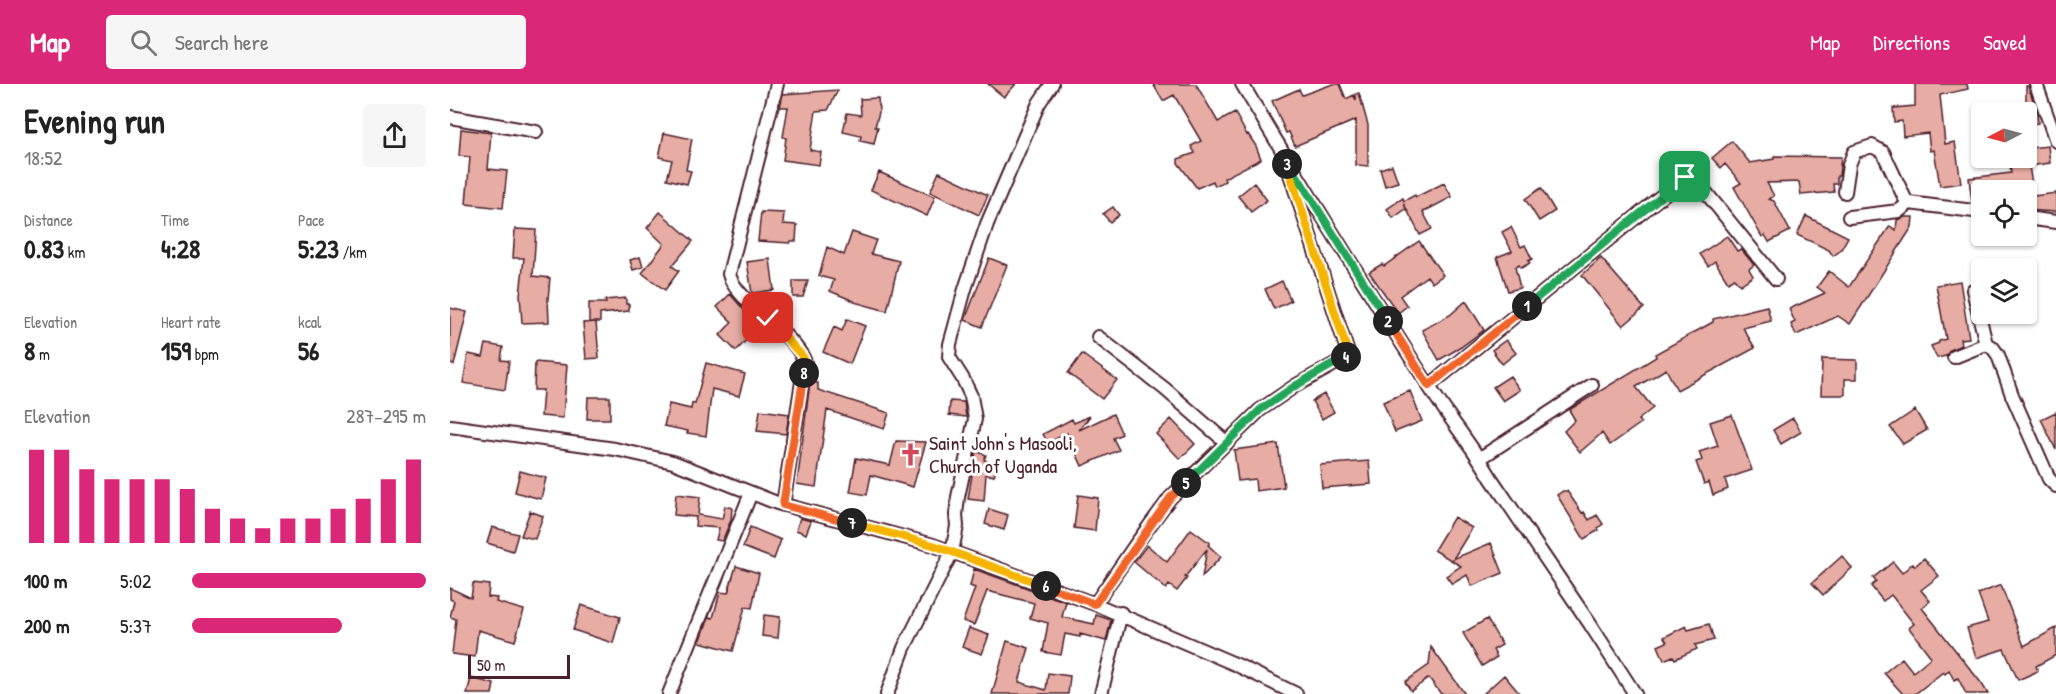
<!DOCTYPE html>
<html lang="en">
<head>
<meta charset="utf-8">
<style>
	body { margin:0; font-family:"Patrick Hand",sans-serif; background:#f6f6f6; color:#222; height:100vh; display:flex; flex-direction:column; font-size:22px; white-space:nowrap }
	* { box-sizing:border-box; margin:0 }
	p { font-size:20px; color:#767676 }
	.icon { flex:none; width:33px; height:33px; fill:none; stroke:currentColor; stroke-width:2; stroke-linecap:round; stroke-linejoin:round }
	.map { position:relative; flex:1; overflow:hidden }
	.side { display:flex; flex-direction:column; background:#fff; width:450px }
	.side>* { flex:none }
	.needle { width:39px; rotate:264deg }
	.tools { position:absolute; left:1521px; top:18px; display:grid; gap:12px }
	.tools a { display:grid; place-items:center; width:66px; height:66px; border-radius:6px; background:#fff; box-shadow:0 2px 4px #0004; font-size:30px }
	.scale { position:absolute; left:18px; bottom:15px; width:102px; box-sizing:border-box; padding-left:6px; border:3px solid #4a1f2b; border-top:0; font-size:16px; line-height:21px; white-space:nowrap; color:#4a1f2b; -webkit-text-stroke:4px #fff; paint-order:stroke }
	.pin { position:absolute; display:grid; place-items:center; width:51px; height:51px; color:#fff; margin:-26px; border-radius:12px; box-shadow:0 3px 9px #0006 }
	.km { position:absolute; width:30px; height:30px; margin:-15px; border-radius:50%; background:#222; color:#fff; font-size:16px; line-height:30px; text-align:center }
	.round { display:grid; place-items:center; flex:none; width:63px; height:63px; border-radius:6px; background:#f6f6f6 }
	.overview { display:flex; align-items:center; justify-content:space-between; height:102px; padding:0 24px }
	h1 { font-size:33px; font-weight:700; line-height:45px }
	.figures { display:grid; grid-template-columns:repeat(3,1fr); gap:9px; height:102px; padding:6px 24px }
	.figures div { display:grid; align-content:center }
	.figures b { font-size:26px; font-weight:700 }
	.figures small { font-size:16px; font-weight:400 }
	.figures p { font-size:16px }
	.chart { height:168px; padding:12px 24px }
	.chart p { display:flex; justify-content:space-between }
	.chart svg { width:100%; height:108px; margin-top:6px; stroke:#db2777; stroke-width:6 }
	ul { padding:0 24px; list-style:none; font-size:20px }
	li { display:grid; grid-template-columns:96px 72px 1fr; align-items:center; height:45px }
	li i { height:15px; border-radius:8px; background:#db2777 }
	header { display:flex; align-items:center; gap:36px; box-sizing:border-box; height:84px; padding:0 30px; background:#db2777; color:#fff }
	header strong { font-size:28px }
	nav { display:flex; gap:33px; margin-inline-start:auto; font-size:21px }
	.search { width:420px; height:54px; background:#f6f6f6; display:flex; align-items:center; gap:15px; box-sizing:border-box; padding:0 21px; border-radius:6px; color:#767676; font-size:22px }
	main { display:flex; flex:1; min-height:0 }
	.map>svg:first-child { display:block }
</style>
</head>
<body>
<header>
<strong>Map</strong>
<div class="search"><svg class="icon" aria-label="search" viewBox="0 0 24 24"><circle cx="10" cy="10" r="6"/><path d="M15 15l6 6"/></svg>Search here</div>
<nav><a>Map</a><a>Directions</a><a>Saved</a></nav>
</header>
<main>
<section class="side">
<div class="overview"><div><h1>Evening run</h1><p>18:52</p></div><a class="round"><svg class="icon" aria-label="share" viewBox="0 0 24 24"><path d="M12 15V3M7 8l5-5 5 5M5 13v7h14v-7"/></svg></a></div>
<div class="figures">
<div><p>Distance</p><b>0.83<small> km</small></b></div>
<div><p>Time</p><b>4:28</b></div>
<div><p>Pace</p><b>5:23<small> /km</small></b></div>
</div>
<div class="figures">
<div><p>Elevation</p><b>8<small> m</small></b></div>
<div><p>Heart rate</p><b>159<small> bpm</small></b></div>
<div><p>kcal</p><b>56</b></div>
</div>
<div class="chart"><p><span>Elevation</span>287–295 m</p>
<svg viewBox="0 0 160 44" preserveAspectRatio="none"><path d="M5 44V6M15 44V6M25 44V14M35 44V18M45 44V18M55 44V18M65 44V22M75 44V30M85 44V34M95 44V38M105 44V34M115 44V34M125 44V30M135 44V26M145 44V18M155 44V10"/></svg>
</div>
<ul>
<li><b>100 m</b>5:02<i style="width:100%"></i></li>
<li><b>200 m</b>5:37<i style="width:64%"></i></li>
</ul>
</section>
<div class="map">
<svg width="1606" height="610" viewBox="0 0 1606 610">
	<rect width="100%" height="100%" fill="#fff"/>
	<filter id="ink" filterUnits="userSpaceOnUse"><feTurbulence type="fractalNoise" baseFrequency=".0167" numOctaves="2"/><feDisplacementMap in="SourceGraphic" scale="12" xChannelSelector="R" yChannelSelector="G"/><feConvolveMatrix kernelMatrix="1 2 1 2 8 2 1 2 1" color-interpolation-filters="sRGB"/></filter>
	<g filter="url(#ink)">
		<path fill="#e7ada4" stroke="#4a1f2b" stroke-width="1.5" d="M538,0H566L554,13Z
			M703,0H746L768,38L785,29L797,51L798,50L806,62L811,75L774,94L775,97L765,102L763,97L747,104L728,79V75L745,69L741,62L751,57L724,11L713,17Z
			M883,0H890L896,15L904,11L906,17V10L909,9L918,41V82L906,81V36L845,62L839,48L836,49L822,17L849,5L852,11Z
			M1465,0H1517L1518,5L1490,11L1495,60L1505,58L1511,99L1490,102L1484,66L1480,67L1478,49L1453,52L1452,37L1444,38L1443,24L1465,22Z
			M1576,2H1578L1587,27L1588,39L1576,40Z
			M388,6L378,26L366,27L360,66L371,68L369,81L333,76L336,54L333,53L338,23H330L333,10Z
			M428,14L429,28L425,43H428L424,60L410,57L411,52L393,48L397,29L411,31L410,15Z
			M11,45L41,49L38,85L57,87L53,124L16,120L20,73L9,72Z
			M214,49L242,55L236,86L241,87L237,100L217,95L222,76L209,73Z
			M1282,57L1300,79L1324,75V72L1391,73L1389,92H1387V100H1383L1384,108L1351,111L1349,98L1317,99L1324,112L1319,115L1324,117L1340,147L1319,158L1315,151L1312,153L1284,103L1291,99L1275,80L1271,84L1262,74Z
			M1598,62L1600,79L1579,82L1583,106H1532V120L1522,118L1519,94L1561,89L1559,74H1576V70L1581,69L1580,64Z
			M942,81L948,98L935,102L930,85Z
			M429,88L485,113L477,132L421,106Z
			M489,88L538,111L529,131L480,108Z
			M804,99L817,116L801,128L788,112Z
			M994,99L1002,113L973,128L982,145L970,151L954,120L956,125L943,134L937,125L953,114L954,117L965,111L966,113Z
			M1091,104L1105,127L1089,137L1075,115Z
			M1606,109V128L1576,126V113Z
			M663,123L669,131L660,138L653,130Z
			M210,128L243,157L222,182L229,187L215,206L192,189L214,160L197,144Z
			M311,128L334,129L333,140L347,141L346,157H340V159L308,157Z
			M1356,132L1398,153L1390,167L1383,172L1379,166L1347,151Z
			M1455,133H1463L1462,143L1400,240L1388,232L1346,251L1341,240L1345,238L1339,225L1375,209L1367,203L1379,187L1399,203L1440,142L1446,146L1447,136Z
			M1061,143L1071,163L1075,161L1082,175L1078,177L1080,179L1071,184L1069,181L1065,183L1070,204L1058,207L1047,173L1062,167L1052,148Z
			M65,145L86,146L83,192L100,194L98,215L99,238L72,239L70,211L74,174H63Z
			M402,148L426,156L421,170L449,177L437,227L404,218V217L380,207L384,196L369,192L377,163L394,171Z
			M1277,152L1287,167L1291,165L1304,181L1299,185L1303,192L1290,201L1284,194L1278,198L1265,177L1258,182L1250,170Z
			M969,157L993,191L982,199L977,192L950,212L957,222L948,229L919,188L932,180L934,182Z
			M190,173L193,183L183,186L180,176Z
			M539,174L557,181L532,243L515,236Z
			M1151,174L1194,224L1173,242L1132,191Z
			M320,175L324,206L302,209L297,178Z
			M343,197H358L353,213H343Z
			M832,197L841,217L824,225L815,205Z
			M1510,197L1519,254L1510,255L1511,261L1500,266L1496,272L1487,274L1481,262L1489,259V257L1496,255L1486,201Z
			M280,210L309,243L286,267L270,251L282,238L267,223Z
			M176,214V220H179V227L150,230V238H139V219H156L155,216Z
			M1016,217L1034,246L1011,263L989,276L972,246L1000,231Z
			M1317,222L1321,237L1293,244L1305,264L1227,306L1216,285L1186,303L1203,324L1188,336L1191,339L1160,361L1152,349L1130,368L1114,347L1125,336L1119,326L1206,273L1205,270L1263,238V235Z
			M0,224L17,228L4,281L0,280Z
			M397,235L415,242L400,280L373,268L384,243L392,247Z
			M146,238L149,274L136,275L133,239Z
			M1056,256L1066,269L1052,280L1042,266Z
			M36,260L53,263L51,276L59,277L55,306L13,299L18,270L33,273Z
			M632,270L667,296L652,315L618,289Z
			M1372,275L1407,276V295H1395V311H1371Z
			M85,278L117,281L113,334L91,332L93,306H84Z
			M256,279L295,290L289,312L262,305L256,352L237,349L238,347L214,342L219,320L241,325L242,319L245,320Z
			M1060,292L1070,306L1053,317L1043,303Z
			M360,298L368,299V306L439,329L434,345L377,326L366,403L347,400Z
			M960,307L972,337L945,348L933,318Z
			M874,310L884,328L872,335L862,317Z
			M138,313H160V335H137Z
			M500,317L514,318L516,333L499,331Z
			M310,326L339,330L336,350L307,347Z
			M1465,326L1477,346L1453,360L1440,343Z
			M1606,328V366L1591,335Z
			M663,330L672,350L663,354L669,366L632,382L617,349L598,359L593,350L622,335L624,339L640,332L629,346Z
			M1282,331L1302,386L1275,395L1278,405L1263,411L1259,398L1254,400L1246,378L1252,376L1249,368L1268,362L1260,338Z
			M1343,334L1351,348L1331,360L1323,346Z
			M721,335L745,360L730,375L706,350Z
			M446,357L476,358L463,403L421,391L417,411L400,408L406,374L440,381Z
			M828,360L834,403L806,407L805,395L788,397L784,366Z
			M526,367L536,371L534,376L548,380L544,392L536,390L534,417L518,415Z
			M919,377L921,400L872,404L870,381Z
			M70,387L96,394L91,415L65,408Z
			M1113,407H1117L1132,429L1134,428L1139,436L1147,431L1153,440L1148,444L1149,446L1134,455L1107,411Z
			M226,410L250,413L248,431L272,435L275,422L282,424L281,436L272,457L266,456L269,444L245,442L246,433L224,431Z
			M628,411L648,414L645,447L624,444Z
			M539,425L558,431L554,446L535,440Z
			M80,427L93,432L85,455L71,452Z
			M1004,433L1022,444L1003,475L1041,459L1053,489L1022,502L1017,491L1002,500L996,492L1011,482L984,466Z
			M350,434L361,437L356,450L346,446Z
			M42,443L68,450L63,467L37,459Z
			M300,443L331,456L324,475L293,463Z
			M741,445L760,459L758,461L771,473L752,493L757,465L735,493L737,494L727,507L719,501L716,505L684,478L697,461L717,478Z
			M1392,472L1402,484L1373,511L1362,499Z
			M1474,474L1489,492L1471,506L1480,517L1472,524L1532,600L1538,610H1516L1508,594L1504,596L1499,586L1495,590L1493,588L1465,610H1453L1434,589L1452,574L1463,588L1481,573L1459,544L1464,540L1441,511L1433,517L1421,502L1426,498L1423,494L1443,478L1452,489L1463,479L1465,482Z
			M286,482L309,489L302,524L295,523L283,567L250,558L259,533L263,534L270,508L278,509Z
			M524,485L616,518L612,533L644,540L646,531L661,536L656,557L630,550V553L615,550L611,571L593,568L598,539L580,534L584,519L537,507L524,541L513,537L525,504L520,502Z
			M23,499L39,501L38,513L47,514L46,518L74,526L65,557L28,546L25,573L2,570L6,535L0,533L4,517L0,515V504L21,514Z
			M1551,501L1574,562L1606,544V571L1586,582L1588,587L1568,596L1554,565L1526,574L1517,544L1538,538L1528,510Z
			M131,521L170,533L163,559L123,546Z
			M314,531L330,533L328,554L312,552Z
			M1037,535L1052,561L1043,566L1047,573L1032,582L1013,549Z
			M1259,540L1264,556L1245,561L1247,565L1225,575L1223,572L1214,576L1208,562L1217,558L1214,553L1236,542L1238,546Z
			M519,544L539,551L532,570L512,563Z
			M557,557L579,564L569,598L596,606L598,589L620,592L618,610H542Z
			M981,563L1015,610H991L979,594L961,607L955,598L979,581Z
			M1054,591L1070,610H1033Z
			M21,594L44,600L42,610H17Z"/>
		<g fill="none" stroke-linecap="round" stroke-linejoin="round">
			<defs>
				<path id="minor" d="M327,0L279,190C285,217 343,247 355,278L333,421
					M792,0C852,101 914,200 977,299C997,332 1022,361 1041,394L1140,540L1185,610
					M1586,0L1606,57
					M0,33L86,48
					M1395,108L1399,81L1404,68L1422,62L1433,68L1456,117L1459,119L1532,128
					M1399,133L1449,127L1459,119
					M1576,134L1606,138
					M1523,206L1536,260
					M648,253L715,305L777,359
					M1504,273L1536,260L1543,264L1548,271L1562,311L1599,395L1606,402
					M979,302L1235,93L1245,95L1326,195
					M0,342L165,365L223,378L327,419L483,461L645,520L787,581L846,610
					M1029,375L1142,301
					M645,520L686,460L720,414L810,326L845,302L899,272L840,90
					M219,610L301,409
					M437,610L454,564L502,468L507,442L506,431L508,413L525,335L521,312L513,295L499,273L500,260L515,205L537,140L589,19L602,0
					M651,610L671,529"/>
			</defs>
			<use href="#minor" stroke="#4a1f2b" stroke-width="16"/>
			<use href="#minor" stroke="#fff" stroke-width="12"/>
		</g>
	</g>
	<g fill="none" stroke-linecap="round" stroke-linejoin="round" filter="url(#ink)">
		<defs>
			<path id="split-1" d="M1077,222L1235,93"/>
			<path id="split-2" d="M938,237L979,302L1077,222"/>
			<path id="split-3" d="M837,80L834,71L938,237"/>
			<path id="split-4" d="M837,80L899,272L896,273"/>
			<path id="split-5" d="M736,399L810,326L845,302L896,273"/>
			<path id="split-6" d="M596,502L645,520L720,414L736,399"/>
			<path id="split-7" d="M402,439L483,461L596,502"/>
			<path id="split-8" d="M354,289L333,421L402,439"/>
			<path id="split-9" d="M318,234L353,273L355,278L354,289"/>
		</defs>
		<use href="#split-1" stroke="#fff" stroke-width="12"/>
		<use href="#split-2" stroke="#fff" stroke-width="12"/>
		<use href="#split-3" stroke="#fff" stroke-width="12"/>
		<use href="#split-4" stroke="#fff" stroke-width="12"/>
		<use href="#split-5" stroke="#fff" stroke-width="12"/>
		<use href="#split-6" stroke="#fff" stroke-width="12"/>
		<use href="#split-7" stroke="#fff" stroke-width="12"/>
		<use href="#split-8" stroke="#fff" stroke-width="12"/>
		<use href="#split-9" stroke="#fff" stroke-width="12"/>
		<use href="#split-1" stroke="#22a559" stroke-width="8"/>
		<use href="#split-2" stroke="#f0652b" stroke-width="8"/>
		<use href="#split-3" stroke="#22a559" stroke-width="8"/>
		<use href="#split-4" stroke="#f5b400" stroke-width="8"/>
		<use href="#split-5" stroke="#22a559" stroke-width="8"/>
		<use href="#split-6" stroke="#f0652b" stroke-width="8"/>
		<use href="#split-7" stroke="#f5b400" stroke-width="8"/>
		<use href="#split-8" stroke="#f0652b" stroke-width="8"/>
		<use href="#split-9" stroke="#f5b400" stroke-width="8"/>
	</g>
	<defs>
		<symbol id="church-bare" viewBox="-9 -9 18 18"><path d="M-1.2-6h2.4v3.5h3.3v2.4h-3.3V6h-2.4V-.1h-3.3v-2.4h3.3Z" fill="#d1495b" stroke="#fff" stroke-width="2.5" paint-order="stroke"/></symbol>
	</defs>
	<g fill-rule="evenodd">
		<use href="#church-bare" x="444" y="354" width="33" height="33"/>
	</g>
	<g text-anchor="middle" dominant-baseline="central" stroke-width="6" stroke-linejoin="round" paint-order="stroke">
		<g font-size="20" fill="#4a1f2b" stroke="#fff" text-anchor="start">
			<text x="479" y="358">Saint John's Masooli,<tspan x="479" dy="23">Church of Uganda</tspan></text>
		</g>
	</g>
</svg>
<div class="tools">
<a><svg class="needle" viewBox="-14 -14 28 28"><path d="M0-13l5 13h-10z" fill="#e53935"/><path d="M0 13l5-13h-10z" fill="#767676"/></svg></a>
<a><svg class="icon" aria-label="locate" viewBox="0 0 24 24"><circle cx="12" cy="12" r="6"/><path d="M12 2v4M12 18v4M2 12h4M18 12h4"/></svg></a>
<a><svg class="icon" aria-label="layers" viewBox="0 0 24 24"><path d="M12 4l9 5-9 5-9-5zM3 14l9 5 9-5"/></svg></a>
</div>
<div class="scale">50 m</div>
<div class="pin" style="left:1235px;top:93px;background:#1e9e55"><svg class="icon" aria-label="arrive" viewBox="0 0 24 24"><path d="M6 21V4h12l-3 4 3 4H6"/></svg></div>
<div class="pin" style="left:318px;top:234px;background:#d93025"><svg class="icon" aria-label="check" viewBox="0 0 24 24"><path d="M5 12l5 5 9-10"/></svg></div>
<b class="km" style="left:1077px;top:222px">1</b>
<b class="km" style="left:938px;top:237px">2</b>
<b class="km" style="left:837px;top:80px">3</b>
<b class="km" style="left:896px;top:273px">4</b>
<b class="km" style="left:736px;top:399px">5</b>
<b class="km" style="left:596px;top:502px">6</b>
<b class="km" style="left:402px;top:439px">7</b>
<b class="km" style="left:354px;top:289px">8</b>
</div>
</main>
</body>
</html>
